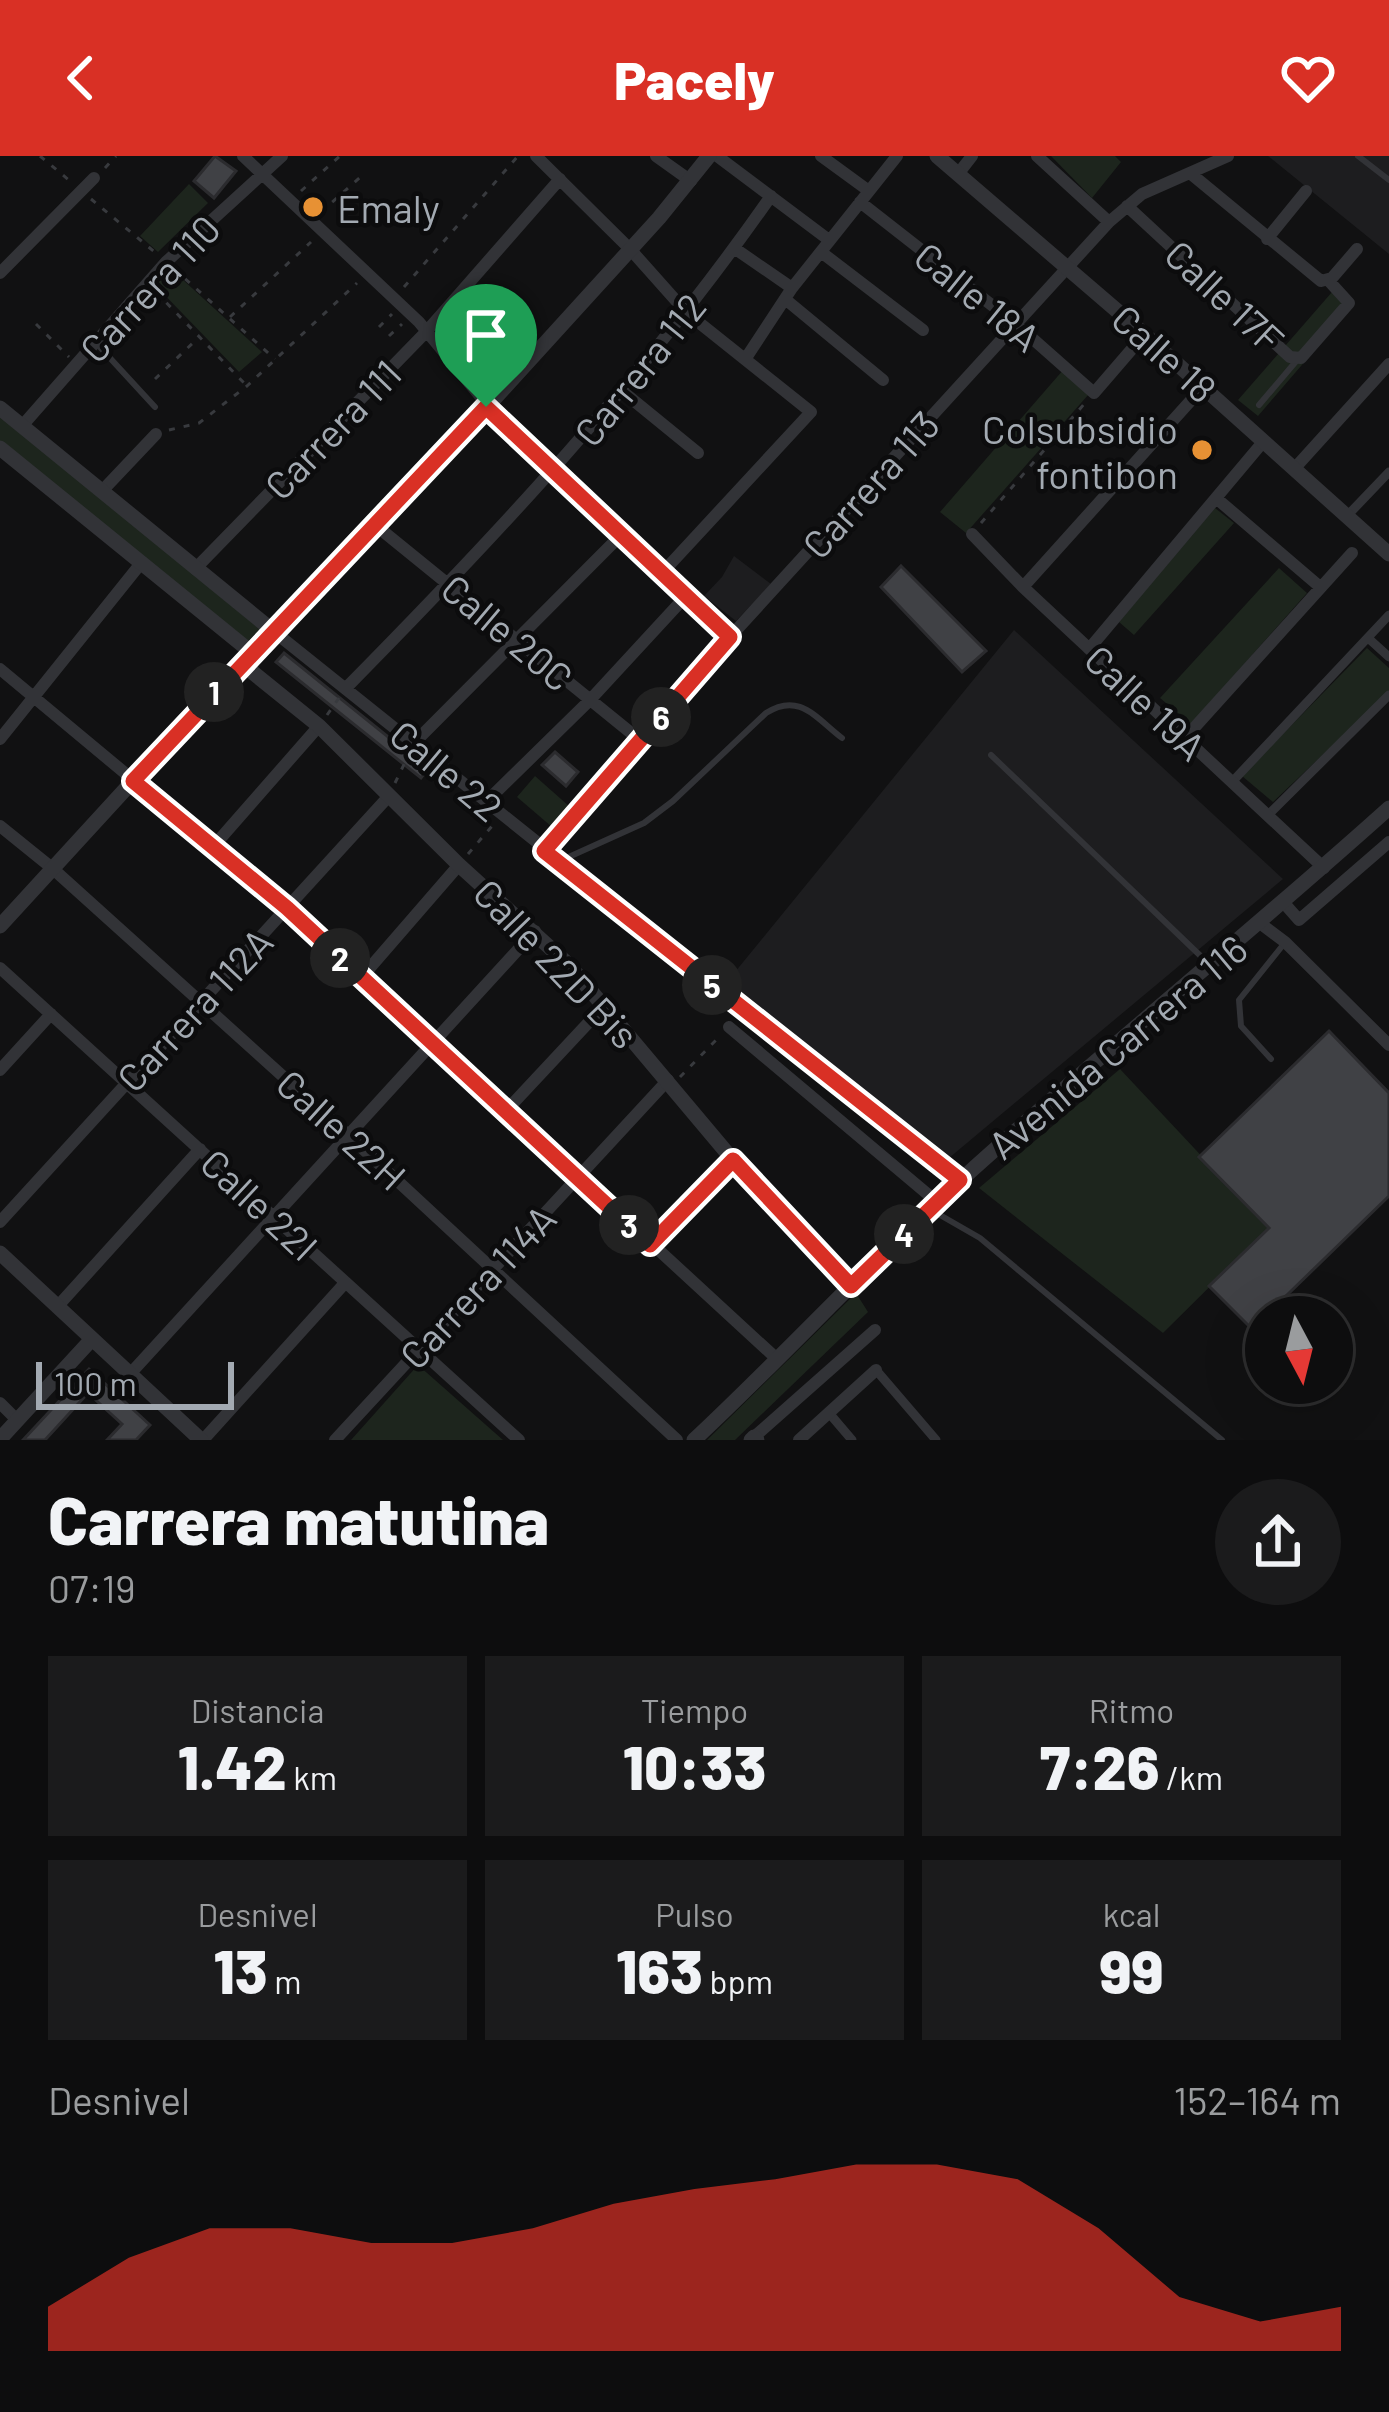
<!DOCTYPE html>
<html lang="es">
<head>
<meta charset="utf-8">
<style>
	body { margin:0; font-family:Barlow,sans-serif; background:#1b1b1c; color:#f1f3f6; height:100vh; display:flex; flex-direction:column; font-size:45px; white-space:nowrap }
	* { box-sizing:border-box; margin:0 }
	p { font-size:39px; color:#9a9c9e }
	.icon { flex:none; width:66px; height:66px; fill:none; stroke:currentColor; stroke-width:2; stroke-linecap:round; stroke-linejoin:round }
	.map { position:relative; height:1284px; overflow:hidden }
	.panel { display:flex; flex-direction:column; background:#0d0d0e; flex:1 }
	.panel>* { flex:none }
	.needle { width:78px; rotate:173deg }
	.tools { position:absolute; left:1245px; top:1140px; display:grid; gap:24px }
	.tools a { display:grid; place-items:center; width:108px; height:108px; border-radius:50%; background:#0d0d0e; box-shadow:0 12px 48px #0002,0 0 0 3px #2d2d2e; font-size:60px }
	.scale { position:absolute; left:36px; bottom:30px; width:198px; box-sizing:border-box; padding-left:12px; border:6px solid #a3aab2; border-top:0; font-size:33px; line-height:42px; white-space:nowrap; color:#a3aab2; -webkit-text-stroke:9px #0c0c0d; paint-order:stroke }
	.pin { position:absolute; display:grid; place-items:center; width:102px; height:102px; color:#fff; margin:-123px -51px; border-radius:50% 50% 50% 0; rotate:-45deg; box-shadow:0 0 12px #0007 }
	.pin .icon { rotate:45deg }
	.km { position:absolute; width:60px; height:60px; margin:-30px; border-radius:50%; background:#222; color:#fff; font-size:33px; line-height:60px; text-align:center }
	.round { display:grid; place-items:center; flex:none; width:126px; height:126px; border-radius:63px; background:#1b1b1c }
	.headline { display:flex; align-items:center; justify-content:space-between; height:204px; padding:0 48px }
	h1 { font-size:66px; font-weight:800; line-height:90px }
	.metrics { display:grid; grid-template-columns:repeat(3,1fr); gap:18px; height:204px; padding:12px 48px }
	.metrics div { display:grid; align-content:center; border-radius:0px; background:#1b1b1c; text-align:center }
	.metrics b { font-size:60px; font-weight:800 }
	.metrics small { font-size:33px; font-weight:400 }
	.metrics p { font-size:33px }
	.chart { height:336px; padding:24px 48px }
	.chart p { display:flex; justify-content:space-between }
	.chart svg { width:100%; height:216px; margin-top:12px; fill:#d93025; opacity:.7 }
	header { display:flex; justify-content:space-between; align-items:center; height:156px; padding:0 48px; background:#d93025; color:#fff; font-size:54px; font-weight:800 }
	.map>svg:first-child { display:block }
</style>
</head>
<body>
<header><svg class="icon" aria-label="back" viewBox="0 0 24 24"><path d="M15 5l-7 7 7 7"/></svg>Pacely<svg class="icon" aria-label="heart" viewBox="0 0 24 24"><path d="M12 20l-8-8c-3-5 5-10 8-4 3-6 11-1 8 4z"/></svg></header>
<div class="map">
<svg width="1389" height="1284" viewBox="0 0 1389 1284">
	<rect width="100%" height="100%" fill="#111112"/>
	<path fill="#1d1d1f" d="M1268,0H1389V98Z
		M734,400L771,428L736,465L704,440L722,421Z
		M1014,474L1283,723L949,1002L726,827Z"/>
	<path fill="#1d251d" d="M1051,0H1115L1121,6L1092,42Z
		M189,28L208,47L158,96L140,80Z
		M170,112L262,196L239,216L154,128Z
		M1332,136L1351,152L1258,260L1238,244Z
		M1064,213L1089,238L966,377L940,356Z
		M0,260L260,473L248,485L0,285Z
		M1215,352L1234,367L1134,479L1119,466Z
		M1279,412L1307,437L1191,568L1160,542Z
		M1367,492L1389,512V536L1273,646L1242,620Z
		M535,620L570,651L552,671L517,641Z
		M1120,913L1269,1072L1163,1177L979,1032Z
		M856,1137L868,1156L735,1284H707Z
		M418,1209L503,1284H351Z"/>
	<path fill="#404145" stroke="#2b2b2e" stroke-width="3" d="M215,0L236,15L214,42L194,25Z
		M901,410L986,495L962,516L881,431Z
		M284,497L428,613L421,622L276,506Z
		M555,596L578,616L566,630L542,609Z
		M1329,875L1389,937V1040L1252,1173L1209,1130L1269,1072L1199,1001Z
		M89,1213L150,1269L136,1284H107L122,1268L88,1237L45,1284H23Z"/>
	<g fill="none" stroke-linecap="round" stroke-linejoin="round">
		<path stroke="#383a3e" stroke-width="3" stroke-dasharray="6 9" stroke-linecap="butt" d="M40,0L70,25
			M105,12L116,0
			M301,35L340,0
			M91,43L157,98
			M321,56L365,17
			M174,113L275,203
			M404,131L518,0
			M156,136L245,228
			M230,161L311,86
			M36,168L69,201
			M379,171L392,158
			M389,180L402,168
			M155,223L197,183
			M169,274L199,267L247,230L357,127
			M981,367L1085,247
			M327,559L339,542
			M395,627L409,598
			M468,698L493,669
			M680,921L719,881"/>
		<path stroke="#323337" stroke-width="6" d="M1358,0L1389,24
			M98,189L155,251
			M1259,249L1298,203
			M991,599L1209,808
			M562,704L644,667L673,645L766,557C799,536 815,561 842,582
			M1271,903L1241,870L1239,844L1283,789
			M933,1055L980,1082L1222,1284"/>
		<path stroke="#323337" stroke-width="9" d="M1347,360L1389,316
			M1368,482L1389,501
			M1232,626L1389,459
			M1268,659L1389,539
			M876,1214L936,1284
			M829,1257L852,1284"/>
		<path stroke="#323337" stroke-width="12" d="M243,0L419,166L503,268L730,481
			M536,0L630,93L687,157L811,256L662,417
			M656,0L691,25
			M717,0L829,84
			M821,0L869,35
			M1037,0L1109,66
			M1190,17L1321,125L1332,122L1357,93
			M958,18L972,0
			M860,46L1016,168L1094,237L1144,179
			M1127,50L1290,201L1301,202L1349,147L1329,125
			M1267,83L1306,35
			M734,92L792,132
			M821,96L923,174
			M0,117L94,22
			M785,143L883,224
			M746,202L792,132L897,0
			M622,235L698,297
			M22,270L166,106L282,0
			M1294,313L1389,208
			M102,335L156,278
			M1216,342L1319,430
			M374,368L641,585
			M972,378L1023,431L1324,712
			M195,413L426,176L560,23
			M1023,431L1203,231
			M272,474L960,1025
			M1089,493L1263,286
			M0,513L287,752L777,1203
			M346,532C499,377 646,219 771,40
			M1185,582L1352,397
			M0,583L142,406
			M414,587L621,379
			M486,646L590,544L686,440
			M0,670L52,712L348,979L677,1284
			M212,692L319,570
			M544,695L730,481L1109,66L1142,38L1228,0
			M1284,747L1299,764L1389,686
			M1261,768L1285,786L1389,889
			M0,812L519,1284
			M361,822L459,709
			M729,871L937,1046
			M0,914L51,858
			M505,956L604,850
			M0,1066L389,640
			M650,1089L733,1004
			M57,1151L200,993
			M130,1218L535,775
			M0,1247L17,1264
			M754,1281L875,1174
			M203,1284L345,1127
			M335,1284L668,924
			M799,1284L876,1214"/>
		<path stroke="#323337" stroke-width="15" d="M937,0L1136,171L1389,398
			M0,252L272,474
			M0,292L251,496
			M241,507L319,570L459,709L569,809L733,1004L851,1129
			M0,770L241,507L486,252L659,62L709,0
			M0,1097L201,1284
			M0,1283L92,1183
			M694,1284C785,1199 870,1106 962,1023C1102,896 1249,778 1389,652
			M751,1284L754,1281L757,1284"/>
	</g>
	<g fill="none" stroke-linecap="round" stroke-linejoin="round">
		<defs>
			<path id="route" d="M486,251L730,481L544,695L960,1024L851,1130L733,1004L650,1089L287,752L133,625Z"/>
		</defs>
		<use href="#route" stroke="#fff" stroke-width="24"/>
		<use href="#route" stroke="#d93025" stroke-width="15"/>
	</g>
	<g fill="#e79134" stroke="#0c0c0d" stroke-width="4.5">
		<circle cx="313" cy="51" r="12"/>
		<circle cx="1202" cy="294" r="12"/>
	</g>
	<g text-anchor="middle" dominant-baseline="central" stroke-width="9" stroke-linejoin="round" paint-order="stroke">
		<g font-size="39" fill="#a3aab2" stroke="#0c0c0d" text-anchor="start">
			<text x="337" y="51">Emaly</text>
			<text x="1178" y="272" text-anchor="end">Colsubsidio<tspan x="1178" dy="45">fontibon</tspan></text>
		</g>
		<g font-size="39" fill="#a3aab2" stroke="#0c0c0d">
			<text transform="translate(149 132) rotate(-47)">Carrera 110</text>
			<text transform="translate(978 140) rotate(39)">Calle 18A</text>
			<text transform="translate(1225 140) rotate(43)">Calle 17F</text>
			<text transform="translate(1165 197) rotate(42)">Calle 18</text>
			<text transform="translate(639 213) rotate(-51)">Carrera 112</text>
			<text transform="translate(332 273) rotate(-46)">Carrera 111</text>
			<text transform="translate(870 328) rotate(-48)">Carrera 113</text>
			<text transform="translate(508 476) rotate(40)">Calle 20C</text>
			<text transform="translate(1146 546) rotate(43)">Calle 19A</text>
			<text transform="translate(447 614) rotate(40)">Calle 22</text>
			<text transform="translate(557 807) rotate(46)">Calle 22D Bis</text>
			<text transform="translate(194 853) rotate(-47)">Carrera 112A</text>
			<text transform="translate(1117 890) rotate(-40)">Avenida Carrera 116</text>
			<text transform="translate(342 973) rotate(42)">Calle 22H</text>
			<text transform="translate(260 1048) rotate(43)">Calle 22I</text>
			<text transform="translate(477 1130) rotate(-47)">Carrera 114A</text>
		</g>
	</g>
</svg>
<div class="tools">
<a><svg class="needle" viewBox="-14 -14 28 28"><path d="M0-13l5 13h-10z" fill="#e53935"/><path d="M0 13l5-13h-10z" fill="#9a9c9e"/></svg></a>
</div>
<div class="scale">100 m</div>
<div class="pin" style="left:486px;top:251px;background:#1e9e55"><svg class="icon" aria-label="arrive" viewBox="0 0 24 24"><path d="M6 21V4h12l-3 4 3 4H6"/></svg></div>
<b class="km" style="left:214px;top:536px">1</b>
<b class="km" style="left:340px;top:802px">2</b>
<b class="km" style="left:629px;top:1069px">3</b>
<b class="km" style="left:904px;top:1078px">4</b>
<b class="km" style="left:712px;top:829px">5</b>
<b class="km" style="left:661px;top:561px">6</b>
</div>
<section class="panel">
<div class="headline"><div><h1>Carrera matutina</h1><p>07:19</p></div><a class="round"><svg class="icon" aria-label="share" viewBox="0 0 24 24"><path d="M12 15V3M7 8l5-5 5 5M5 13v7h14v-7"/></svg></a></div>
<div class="metrics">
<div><p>Distancia</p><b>1.42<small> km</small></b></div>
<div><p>Tiempo</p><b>10:33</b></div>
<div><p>Ritmo</p><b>7:26<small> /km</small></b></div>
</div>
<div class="metrics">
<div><p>Desnivel</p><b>13<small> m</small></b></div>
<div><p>Pulso</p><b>163<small> bpm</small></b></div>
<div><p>kcal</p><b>99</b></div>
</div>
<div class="chart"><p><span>Desnivel</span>152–164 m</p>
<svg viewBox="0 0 160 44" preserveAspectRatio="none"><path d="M0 44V35L10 25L20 19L30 19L40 22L50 22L60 19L70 14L80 11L90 9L100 6L110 6L120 9L130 19L140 33L150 38L160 35V44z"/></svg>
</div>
</section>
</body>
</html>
